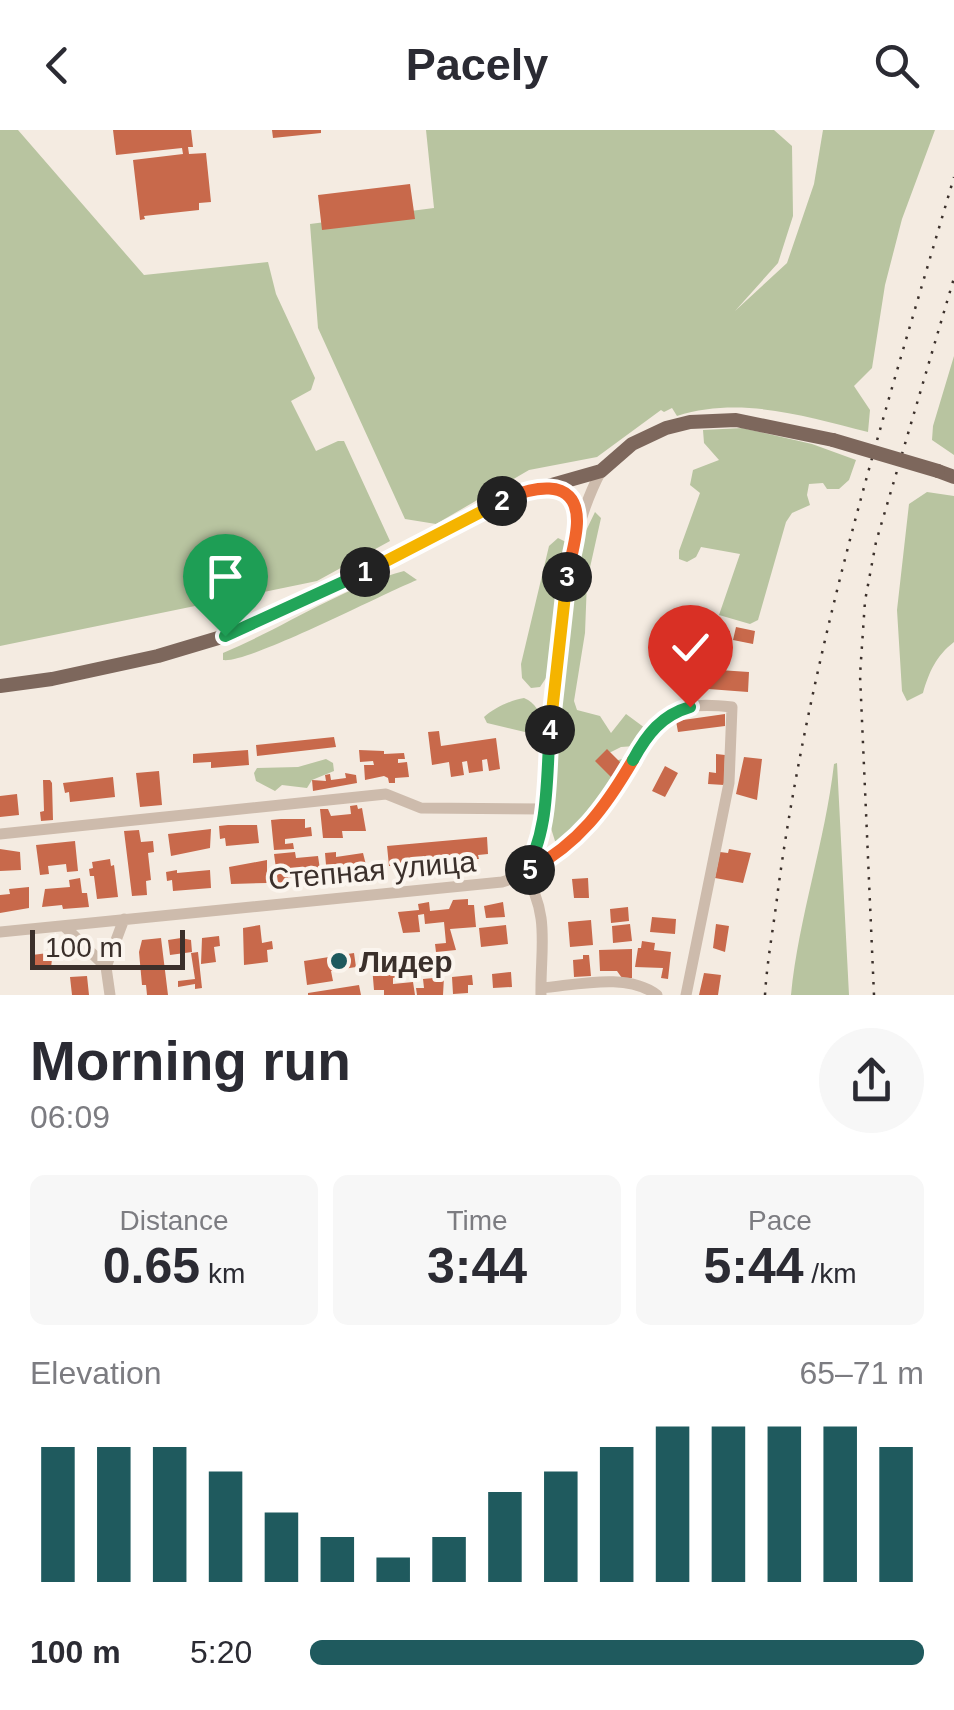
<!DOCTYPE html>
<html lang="en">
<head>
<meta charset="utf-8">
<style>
	body { margin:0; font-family:Arial,sans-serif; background:#f7f7f7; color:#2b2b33; height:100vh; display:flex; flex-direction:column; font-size:38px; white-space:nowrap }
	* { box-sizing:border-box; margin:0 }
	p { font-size:32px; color:#7c7c81 }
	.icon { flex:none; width:55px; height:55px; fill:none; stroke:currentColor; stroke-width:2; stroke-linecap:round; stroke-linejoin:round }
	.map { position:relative; height:865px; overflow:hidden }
	.sheet { display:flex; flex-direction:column; background:#fff; flex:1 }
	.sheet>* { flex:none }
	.scale { position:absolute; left:30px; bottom:25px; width:155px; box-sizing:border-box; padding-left:10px; border:5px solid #3b302b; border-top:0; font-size:28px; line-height:35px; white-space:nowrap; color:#3b302b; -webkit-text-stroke:8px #fbf5ee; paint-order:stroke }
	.pin { position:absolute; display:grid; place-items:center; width:85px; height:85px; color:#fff; margin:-102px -42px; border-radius:50% 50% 50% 0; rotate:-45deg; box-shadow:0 0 10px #0007 }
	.pin .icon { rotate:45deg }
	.km { position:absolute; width:50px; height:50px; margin:-25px; border-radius:50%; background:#222; color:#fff; font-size:28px; line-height:50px; text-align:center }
	.round { display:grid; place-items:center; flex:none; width:105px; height:105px; border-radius:52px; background:#f7f7f7 }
	.overview { display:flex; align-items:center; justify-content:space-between; height:170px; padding:0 30px }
	h1 { font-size:55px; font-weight:700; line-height:75px }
	.figures { display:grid; grid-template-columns:repeat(3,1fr); gap:15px; height:170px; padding:10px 30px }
	.figures div { display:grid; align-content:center; border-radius:15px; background:#f7f7f7; text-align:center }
	.figures b { font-size:50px; font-weight:700 }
	.figures small { font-size:28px; font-weight:400 }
	.figures p { font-size:28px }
	.chart { height:280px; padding:20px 30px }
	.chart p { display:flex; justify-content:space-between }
	.chart svg { width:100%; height:180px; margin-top:10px; stroke:#1f5a5e; stroke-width:6 }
	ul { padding:0 30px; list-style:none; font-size:32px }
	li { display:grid; grid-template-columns:160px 120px 1fr; align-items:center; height:75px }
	li i { height:25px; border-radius:12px; background:#1f5a5e }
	header { display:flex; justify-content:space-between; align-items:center; height:130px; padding:0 30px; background:#fff; font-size:45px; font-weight:700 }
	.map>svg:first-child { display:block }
</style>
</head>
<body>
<header><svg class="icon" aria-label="back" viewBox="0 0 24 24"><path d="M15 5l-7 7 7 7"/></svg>Pacely<svg class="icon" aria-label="search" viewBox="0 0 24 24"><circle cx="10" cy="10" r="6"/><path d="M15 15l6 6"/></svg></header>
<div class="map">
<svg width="954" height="865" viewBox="0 0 954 865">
	<rect width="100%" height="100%" fill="#f4ebe1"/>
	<path fill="#b8c4a0" d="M0,0H18L144,145L268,132L276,164L315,248L311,260L291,271L316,321L338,311H344L390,411L317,451L0,516Z
		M426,0H774L792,16L793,86L778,133L735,181L787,133L814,54L823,0H935L902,89L885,155L872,238L854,256L870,280L868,302C805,286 741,266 677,286L672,278L664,282L661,280L597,327L529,340L436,394L405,389L318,198L310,94L434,78Z
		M954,226V325L932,310L933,296Z
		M742,298L812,314L856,330L849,350L839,359H827L823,353L809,354L807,365L810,375L792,383L786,392L758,490L750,494L719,485L740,424L701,417L696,427L687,432L679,429V421L700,363L690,355L693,340L719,330L704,313L703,300Z
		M927,362L954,366V512C936,526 929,542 923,563L907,571L902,561L897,480L909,374Z
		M595,382L601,388L587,451L585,503L574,571L577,580L600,586L611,603L626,584L645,598L635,616L621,617L609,623L614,631L631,627L602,674H594L589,679V692L577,711H555L550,695L552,656L566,520L582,409Z
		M558,408L566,412L567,420L546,548L540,557L531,558L522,548L521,534L549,416Z
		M404,441L417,450C382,464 248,534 223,530V523C283,498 341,458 404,441Z
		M524,568C536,573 539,582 544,593L541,600L529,603L487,593L484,587C494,578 511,570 524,568Z
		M326,629L333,633L334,641L312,650L307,658L282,655L275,661L256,651L254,643L257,638L298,637Z
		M837,633L849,865H791C799,786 825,712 834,634Z"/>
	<path fill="#c8694b" d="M113,0H191L193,17H188L189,24L206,23L211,72L199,73V80L144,86L145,89L140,90L133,30L183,24L182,18L116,25Z
		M272,0H321V3L273,8Z
		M410,54L415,89L322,100L318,65Z
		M692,495L707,497V500L730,501L729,509L699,505V509L691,508Z
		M736,497L755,501L753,514L733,510Z
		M704,530L720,531L719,540L749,542L748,562L682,557L683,538L704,539Z
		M725,584V596L678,602L676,591Z
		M439,601L441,616L496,608L500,639L489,641L487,629L482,630L483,641L469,643L467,631L462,632L464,645L451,647L449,632L432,635L428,602Z
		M334,607L336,617L257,626L256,615Z
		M607,619L623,635L611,647L595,631Z
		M248,620L249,635L211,638V632L193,633V624Z
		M359,620L384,621V624L404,623L405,629H398V633L407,632L409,647L395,648V653H389L388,648L384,646L365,650L364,635H374L373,631L360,632Z
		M716,624L725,625L724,655L708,654L709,642L716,643Z
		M744,627L762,629L757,670L736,664Z
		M665,636L678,643L665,667L652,661Z
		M159,641L162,675L140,677L136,643Z
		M345,643L356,645L357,653L313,661L312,650L326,651L325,645L330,644L331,650L346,648Z
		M113,647L115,667L70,672L69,662L65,663L63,653Z
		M43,650H50L52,653L53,690L41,691L40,682L44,681Z
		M17,664L19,685L0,687V666Z
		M357,675L358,679L362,678L366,701H342L343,708H323L320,679H328L331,686L351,684L350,676Z
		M281,689H305V698L311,697L312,706L285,709V714L293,713L294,719L274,720L271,690Z
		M228,695H257L259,713L226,716L225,708L220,709L219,696Z
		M211,699L210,718L171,726L168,704Z
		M139,700L141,712L153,711L154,722L148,723L151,750L146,751L147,765L132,766L124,701Z
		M487,707L488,724L478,725L479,729H469V725L459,726V730L444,727L435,728L429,734L419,735V730L410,731L411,736H389L387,716Z
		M75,711L78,741L67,742L66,734L48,736L49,744L40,745L36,715Z
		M0,719L20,722L21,740L0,741Z
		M729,719L751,723L743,753L715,748L720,722L728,723Z
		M295,722L296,728L318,726L322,753L303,754L302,747L289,748V754L278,753L274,724Z
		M336,722V727L363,723L368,743H331L330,735H326L325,723Z
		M110,729L111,736L114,735L118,767L97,769L94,746H90L89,739L93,738L92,732Z
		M267,730V753L231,754L229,737Z
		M177,740V743L210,740L211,758L173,761L172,750L167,751L166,742Z
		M80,748L82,763H87L89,777L63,779L62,775L42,777L45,759L70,757L69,750Z
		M588,748L589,768H574L572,749Z
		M29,757V778L0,783V765L10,764L9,759Z
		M468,769V775H474L476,797L450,799L456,820L436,822L435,814L446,813L444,792L425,794L424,784L418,785L420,802L403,803L398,782L419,780L418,774L429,772L430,781L449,779L453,770Z
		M503,772L505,787L486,788L484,776Z
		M628,777L629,791L611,793L610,779Z
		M652,787L676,789L675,804L650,802Z
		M591,790L593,815L570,817L568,792Z
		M630,794L632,811L613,813L612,796Z
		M716,794L729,796L725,822L713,818Z
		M260,795L262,813L272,811L273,819L267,820L268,832L244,835L243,798Z
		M506,795L508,814L481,817L479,798Z
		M219,806L220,816L214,817L216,832L201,834L202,808Z
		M161,808L168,865H147L146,855H142L139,822L142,810Z
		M181,808L191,810L192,822L170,825L168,810Z
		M642,811L655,813L654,820L671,822L668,849L661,848L663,838L635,837L638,818H641Z
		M632,819V848H622L617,841H600L599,820Z
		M198,822L202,858L195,859V854L178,857V851L195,849L191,823Z
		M48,823V829H52L51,838L33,839L32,825Z
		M354,823L356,837L331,841L333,851L307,855L304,831Z
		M583,825H589L591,846L574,847L573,830L583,829Z
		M397,833L398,847L393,848V854L413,852L415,865H384V860H374L372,836Z
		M511,842L512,857L493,858L492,844Z
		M704,843L721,845L718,865H699Z
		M472,845L473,855H468V863L453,864L452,847Z
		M87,846L89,865H72L70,847Z
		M444,847L443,865H417L416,858H424L423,849Z
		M359,855L361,865H308V863Z"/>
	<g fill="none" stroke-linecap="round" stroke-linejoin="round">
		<path stroke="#cdbbac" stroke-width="11" d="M546,357C565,360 576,373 577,392
			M0,704L386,664L421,678L543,679
			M527,740L535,727L540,708C555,593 547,444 601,341
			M524,743C551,785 540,819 541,865
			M64,796L106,837
			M0,802L502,752C531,743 566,724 587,700C613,670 639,600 672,582C689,573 714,575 732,577L729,653L686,865
			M541,858C577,855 627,842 657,865
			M110,865L106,837L124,789"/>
		<path stroke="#7d675c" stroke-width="14" d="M938,341L954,347
			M0,556L52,549L158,526L225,506L311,468L513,366L601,341L632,314L666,298L690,292L736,290L833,310"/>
		<path stroke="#3b302b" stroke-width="2.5" stroke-dasharray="2.5 8" stroke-linecap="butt" d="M765,865C767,830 774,795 778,760C811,516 885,282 954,47
			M874,865L860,545L865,471L876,412L954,148"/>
		<path stroke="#7d675c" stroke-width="14" d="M833,310L938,341"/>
	</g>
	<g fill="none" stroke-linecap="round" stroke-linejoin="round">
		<defs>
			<path id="split-1" d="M225,506L365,442"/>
			<path id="split-2" d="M365,442L502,371"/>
			<path id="split-3" d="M502,371C528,358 577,344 577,391C577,409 570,429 567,447"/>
			<path id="split-4" d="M550,600L567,447"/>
			<path id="split-5" d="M530,740L524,743C550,703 546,646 550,600"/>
			<path id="split-6" d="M530,740C579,713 605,678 633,630"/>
			<path id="split-7" d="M633,630C647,604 662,585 690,577"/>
		</defs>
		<use href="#split-1" stroke="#fff" stroke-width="20"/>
		<use href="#split-2" stroke="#fff" stroke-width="20"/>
		<use href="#split-3" stroke="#fff" stroke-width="20"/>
		<use href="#split-4" stroke="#fff" stroke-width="20"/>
		<use href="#split-5" stroke="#fff" stroke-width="20"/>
		<use href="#split-6" stroke="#fff" stroke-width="20"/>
		<use href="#split-7" stroke="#fff" stroke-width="20"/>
		<use href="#split-1" stroke="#22a559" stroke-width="12"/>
		<use href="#split-2" stroke="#f5b400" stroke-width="12"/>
		<use href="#split-3" stroke="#f0652b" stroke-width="12"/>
		<use href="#split-4" stroke="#f5b400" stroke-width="12"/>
		<use href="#split-5" stroke="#22a559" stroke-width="12"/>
		<use href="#split-6" stroke="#f0652b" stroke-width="12"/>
		<use href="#split-7" stroke="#22a559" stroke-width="12"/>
	</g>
	<circle fill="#1f5a5e" stroke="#fbf5ee" stroke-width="4" cx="339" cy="831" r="10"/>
	<g text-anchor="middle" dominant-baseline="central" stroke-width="8" stroke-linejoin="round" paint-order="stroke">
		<g font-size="30" fill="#3b302b" stroke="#fbf5ee">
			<text transform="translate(372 740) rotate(-5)">Степная улица</text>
		</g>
		<g font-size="30" font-weight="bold" fill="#3b302b" stroke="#fbf5ee" text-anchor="start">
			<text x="359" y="831">Лидер</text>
		</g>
	</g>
</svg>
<div class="scale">100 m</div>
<div class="pin" style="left:225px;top:506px;background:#1e9e55"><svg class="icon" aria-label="arrive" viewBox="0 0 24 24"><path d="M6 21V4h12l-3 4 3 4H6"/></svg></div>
<div class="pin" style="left:690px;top:577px;background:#d93025"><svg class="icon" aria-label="check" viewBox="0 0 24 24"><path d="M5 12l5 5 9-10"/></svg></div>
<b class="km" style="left:365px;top:442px">1</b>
<b class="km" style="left:502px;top:371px">2</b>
<b class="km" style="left:567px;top:447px">3</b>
<b class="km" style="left:550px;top:600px">4</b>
<b class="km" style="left:530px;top:740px">5</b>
</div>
<section class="sheet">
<div class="overview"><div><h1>Morning run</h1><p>06:09</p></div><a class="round"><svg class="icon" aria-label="share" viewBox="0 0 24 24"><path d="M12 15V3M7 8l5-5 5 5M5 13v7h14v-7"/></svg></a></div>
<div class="figures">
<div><p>Distance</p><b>0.65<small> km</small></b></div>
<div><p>Time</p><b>3:44</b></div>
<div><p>Pace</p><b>5:44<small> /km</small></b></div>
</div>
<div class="chart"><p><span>Elevation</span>65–71 m</p>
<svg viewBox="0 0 160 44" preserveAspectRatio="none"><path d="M5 44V11M15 44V11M25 44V11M35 44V17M45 44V27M55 44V33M65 44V38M75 44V33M85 44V22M95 44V17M105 44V11M115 44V6M125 44V6M135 44V6M145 44V6M155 44V11"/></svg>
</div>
<ul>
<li><b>100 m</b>5:20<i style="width:100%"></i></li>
</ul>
</section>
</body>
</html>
